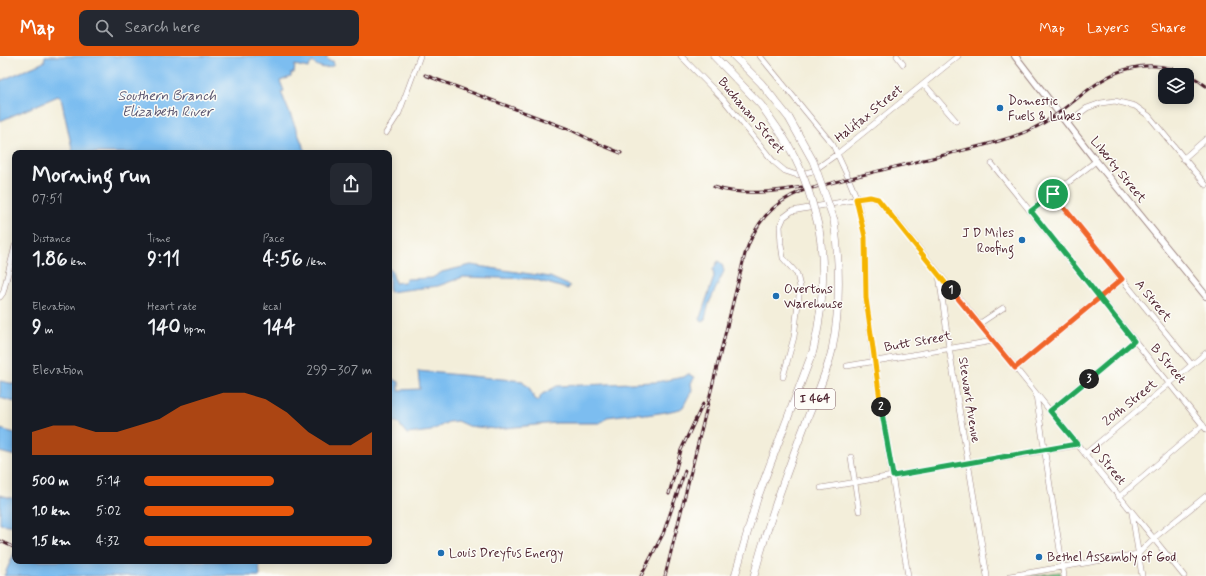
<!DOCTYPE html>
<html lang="en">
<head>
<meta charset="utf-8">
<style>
	body { margin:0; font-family:Mynerve,sans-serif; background:#242831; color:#f1f3f6; height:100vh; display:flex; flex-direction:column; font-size:15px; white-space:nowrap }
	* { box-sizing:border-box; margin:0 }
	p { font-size:13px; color:#9ea1a6 }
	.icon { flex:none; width:22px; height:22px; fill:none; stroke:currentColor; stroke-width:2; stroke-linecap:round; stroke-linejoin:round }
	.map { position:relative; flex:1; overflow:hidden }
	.sheet { position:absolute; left:12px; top:94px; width:380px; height:414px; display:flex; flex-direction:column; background:#171b24; border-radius:8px; box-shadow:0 2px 10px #0003 }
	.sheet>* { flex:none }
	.tools { position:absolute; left:1158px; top:12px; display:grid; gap:8px }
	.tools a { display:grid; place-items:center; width:36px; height:36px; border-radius:8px; background:#171b24; box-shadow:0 2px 10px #0003; font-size:20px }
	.pin { position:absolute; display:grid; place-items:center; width:34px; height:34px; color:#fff; margin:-17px; border:2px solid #fff; border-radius:50%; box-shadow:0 1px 4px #0007 }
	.km { position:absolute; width:20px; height:20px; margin:-10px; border-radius:50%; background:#222; color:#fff; font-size:11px; line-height:20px; text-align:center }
	.round { display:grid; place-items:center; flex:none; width:42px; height:42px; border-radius:8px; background:#242831 }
	.head { display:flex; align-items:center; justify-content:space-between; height:68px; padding:0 20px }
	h1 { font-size:22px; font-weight:700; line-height:30px }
	.figures { display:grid; grid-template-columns:repeat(3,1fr); gap:6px; height:68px; padding:4px 20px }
	.figures div { display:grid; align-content:center }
	.figures b { font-size:20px; font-weight:700 }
	.figures small { font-size:11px; font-weight:400 }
	.figures p { font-size:11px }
	.chart { height:112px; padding:8px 20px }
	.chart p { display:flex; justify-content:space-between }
	.chart svg { width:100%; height:72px; margin-top:4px; fill:#ea580c; opacity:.7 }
	ul { padding:0 20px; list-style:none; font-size:13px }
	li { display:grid; grid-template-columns:64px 48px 1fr; align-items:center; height:30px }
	li i { height:10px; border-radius:5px; background:#ea580c }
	header { display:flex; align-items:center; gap:24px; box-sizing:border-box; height:56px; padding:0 20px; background:#ea580c; color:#fff }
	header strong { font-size:19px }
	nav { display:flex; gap:22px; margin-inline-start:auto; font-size:14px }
	.search { width:280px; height:36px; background:#242831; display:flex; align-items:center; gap:10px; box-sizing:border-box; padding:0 14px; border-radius:8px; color:#9ea1a6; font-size:15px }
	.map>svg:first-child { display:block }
</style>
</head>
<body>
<header>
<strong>Map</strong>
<div class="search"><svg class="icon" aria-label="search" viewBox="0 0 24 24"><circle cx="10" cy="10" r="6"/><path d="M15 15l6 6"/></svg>Search here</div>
<nav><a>Map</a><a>Layers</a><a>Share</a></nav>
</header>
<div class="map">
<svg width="1206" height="520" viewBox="0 0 1206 520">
	<rect width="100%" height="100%" fill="#fdfcf7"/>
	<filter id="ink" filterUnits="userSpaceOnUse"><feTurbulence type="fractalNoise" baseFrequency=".025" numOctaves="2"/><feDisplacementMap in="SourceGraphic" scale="8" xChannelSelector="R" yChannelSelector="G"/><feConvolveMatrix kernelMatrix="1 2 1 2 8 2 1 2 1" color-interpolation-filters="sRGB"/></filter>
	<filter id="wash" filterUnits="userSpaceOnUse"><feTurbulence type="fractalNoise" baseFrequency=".012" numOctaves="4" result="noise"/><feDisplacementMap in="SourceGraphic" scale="16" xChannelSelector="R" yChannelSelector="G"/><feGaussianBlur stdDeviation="0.9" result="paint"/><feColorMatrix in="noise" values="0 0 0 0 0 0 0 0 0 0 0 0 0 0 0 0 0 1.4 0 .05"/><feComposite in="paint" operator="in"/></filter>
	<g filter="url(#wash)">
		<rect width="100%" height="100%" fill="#f3eeda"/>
		<path fill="#81d496" stroke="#667a60" d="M1060,516L1061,520H1031Z"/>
		<path fill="#7bbdf0" stroke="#626e8e" d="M45,0H328L326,1L329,5H333L334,9C325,14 320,12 312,6L308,12L295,9L294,17H291V21L280,25L284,35L281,36L306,97H73L61,42L58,40L0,65V25L44,6Z
			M718,205L722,208L724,215L709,247L705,263L702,265L700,262L714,221L713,214Z
			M471,209L550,221L570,230L568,233L564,232L533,223L463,221L438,230L389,236V212L392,215L395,227L404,226L407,223L432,222L442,216Z
			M418,315L523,325L524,328L528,330L535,343L539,345L541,339L557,330L656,326L684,321L688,318L695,321L691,327L692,334L683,351L680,353L666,356L646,359L637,357L607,361L600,367H556L495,373L468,370L457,365L448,366L431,375L407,378L397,366H389V324L391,322L399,326V334L420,333Z
			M0,325L15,328V346L0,342Z
			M0,373L15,377V400L0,396Z
			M0,439L15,443V470L0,468Z
			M15,495V505H259L260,520H4Z"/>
	</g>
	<g filter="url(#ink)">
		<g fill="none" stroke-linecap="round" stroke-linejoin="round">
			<defs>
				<path id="minor" d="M681,0L723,43L773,105L785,115L797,119L813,115L837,98L958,0
					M760,0L833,89L847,119L857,143L865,181L866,241L874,305L908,520
					M897,0L903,8
					M924,28L956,65
					M1067,67L1087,52L1101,47L1115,45L1135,50L1149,60L1206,129
					M386,77L399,57L420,0
					M1183,103L1206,83
					M992,108L1206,373
					M1053,138L1192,309
					M1031,155L1096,105
					M939,219L949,292L987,520
					M0,241L3,237L15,190
					M979,268L1003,252
					M847,310L993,285
					M1015,312L1122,223
					M783,321L794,281L800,231L797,218L783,202L781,188L780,170L784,161L792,155L864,142H876L894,162L1184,520
					M1036,339L1064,520
					M1050,355L1134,285
					M1085,398L1206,297
					M851,401L859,455
					M821,432L1077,389
					M1119,441L1203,369
					M1132,457L1142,520
					M1138,498L1154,482L1206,440
					M1010,520L1138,498"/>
				<path id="major" d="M1015,0L1096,105L1206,240"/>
				<path id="highway" d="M714,0L761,49L782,79
					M734,0L761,27L789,62
					M735,520L757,443L813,295C823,254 826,215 819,173
					M754,520C767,469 785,420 804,371C814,345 826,320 832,294C841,250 840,208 834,164"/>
			</defs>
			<use href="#minor" stroke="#9e8682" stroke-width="6"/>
			<use href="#major" stroke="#9e8682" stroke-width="8"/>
			<use href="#highway" stroke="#9e8682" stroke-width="8"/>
			<use href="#minor" stroke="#fff" stroke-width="5"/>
			<use href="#major" stroke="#fff" stroke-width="6"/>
			<use href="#highway" stroke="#fff" stroke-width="7"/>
			<defs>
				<path id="rail" d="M425,19L571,74L599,88L621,97
					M714,131C741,140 774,136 802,131
					M669,438L681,394L703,348
					M0,485L13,491
					M641,520L663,478L685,415
					M665,520L745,198C755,168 771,147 802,135C850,121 900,110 948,98C976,91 1006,85 1032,73C1068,57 1094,19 1132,12C1158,6 1185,13 1206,30"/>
			</defs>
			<use href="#rail" stroke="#4a1f2b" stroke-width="3"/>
			<use href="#rail" stroke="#fdfcf7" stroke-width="1.5" stroke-dasharray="4.5" stroke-linecap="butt"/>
			<defs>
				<path id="highway-bridge" d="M789,62L813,105L834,164
					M782,79C801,108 811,139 819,173"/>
			</defs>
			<use href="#highway-bridge" stroke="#9e8682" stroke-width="8" stroke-linecap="butt"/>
			<use href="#highway-bridge" stroke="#fff" stroke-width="7"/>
		</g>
	</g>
	<g fill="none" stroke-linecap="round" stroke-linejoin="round" filter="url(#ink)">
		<defs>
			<path id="split-1" d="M951,234L1015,312L1122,223L1053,138"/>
			<path id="split-2" d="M881,351L866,242L865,181L856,143L870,141L878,143L951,234"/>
			<path id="split-3" d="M881,351L893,420L1077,388L1050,355L1089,323"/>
			<path id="split-4" d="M1053,138L1031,155L1134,285L1089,323"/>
		</defs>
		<use href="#split-1" stroke="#fff" stroke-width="8"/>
		<use href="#split-2" stroke="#fff" stroke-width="8"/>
		<use href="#split-3" stroke="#fff" stroke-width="8"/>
		<use href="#split-4" stroke="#fff" stroke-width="8"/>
		<use href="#split-1" stroke="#f0652b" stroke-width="5"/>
		<use href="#split-2" stroke="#f5b400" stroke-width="5"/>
		<use href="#split-3" stroke="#22a559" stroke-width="5"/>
		<use href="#split-4" stroke="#22a559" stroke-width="5"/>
	</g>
	<g fill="#1f6fb2" stroke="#fdfcf7" stroke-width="1.5">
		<circle cx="1000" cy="52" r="4"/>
		<circle cx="1022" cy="184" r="4"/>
		<circle cx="776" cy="240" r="4"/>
		<circle cx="441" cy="497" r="4"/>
		<circle cx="1039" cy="501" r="4"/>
	</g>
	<g text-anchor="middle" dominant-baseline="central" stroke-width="3" stroke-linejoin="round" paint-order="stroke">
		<rect fill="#fdfcf7" stroke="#806168" stroke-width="1" x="795" y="333" width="40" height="20" rx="3"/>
		<g font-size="12" font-weight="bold" fill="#4a1f2b">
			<text x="815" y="343">I 464</text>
		</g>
		<g font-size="13" fill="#4a1f2b" stroke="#fdfcf7" text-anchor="start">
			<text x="1008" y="45">Domestic<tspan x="1008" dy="15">Fuels &amp; Lubes</tspan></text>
			<text x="1014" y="177" text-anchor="end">J D Miles<tspan x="1014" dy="15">Roofing</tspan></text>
			<text x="784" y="233">Overtons<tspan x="784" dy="15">Warehouse</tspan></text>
			<text x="449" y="497">Louis Dreyfus Energy</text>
			<text x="1047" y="501">Bethel Assembly of God</text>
		</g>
		<g font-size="13" fill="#4a1f2b" stroke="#fdfcf7">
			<text transform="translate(869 58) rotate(-39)">Halifax Street</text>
			<text transform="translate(751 60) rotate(50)">Buchanan Street</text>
			<text transform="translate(1118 114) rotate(51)">Liberty Street</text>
			<text transform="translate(1153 245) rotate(51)">A Street</text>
			<text transform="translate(918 286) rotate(-10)">Butt Street</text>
			<text transform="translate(1168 308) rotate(50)">B Street</text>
			<text transform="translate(969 344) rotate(81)">Stewart Avenue</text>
			<text transform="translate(1130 347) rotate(-39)">20th Street</text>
			<text transform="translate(1108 409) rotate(51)">D Street</text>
		</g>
		<g font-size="14" font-style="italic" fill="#5b5670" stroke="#fdfcf7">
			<text x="167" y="40">Southern Branch<tspan x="167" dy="16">Elizabeth River</tspan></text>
		</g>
	</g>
</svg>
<div class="tools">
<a><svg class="icon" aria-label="layers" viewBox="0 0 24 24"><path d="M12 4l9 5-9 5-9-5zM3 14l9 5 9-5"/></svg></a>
</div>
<div class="pin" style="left:1053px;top:138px;background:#1e9e55"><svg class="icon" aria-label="arrive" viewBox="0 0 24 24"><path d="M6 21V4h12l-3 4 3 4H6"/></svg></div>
<b class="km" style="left:951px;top:234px">1</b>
<b class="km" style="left:881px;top:351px">2</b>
<b class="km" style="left:1089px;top:323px">3</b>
<section class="sheet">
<div class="head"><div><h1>Morning run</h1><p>07:51</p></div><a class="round"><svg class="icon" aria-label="share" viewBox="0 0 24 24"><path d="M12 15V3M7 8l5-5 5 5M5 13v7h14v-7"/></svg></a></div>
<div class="figures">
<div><p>Distance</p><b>1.86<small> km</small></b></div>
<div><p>Time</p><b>9:11</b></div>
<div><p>Pace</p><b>4:56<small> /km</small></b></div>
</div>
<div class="figures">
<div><p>Elevation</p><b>9<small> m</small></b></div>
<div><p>Heart rate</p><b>140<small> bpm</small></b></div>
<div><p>kcal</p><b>144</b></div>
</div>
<div class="chart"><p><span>Elevation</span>299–307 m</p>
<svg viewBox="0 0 160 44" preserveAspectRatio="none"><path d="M0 44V30L10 26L20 26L30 30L40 30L50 26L60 22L70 14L80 10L90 6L100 6L110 10L120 18L130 30L140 38L150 38L160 30V44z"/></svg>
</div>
<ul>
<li><b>500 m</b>5:14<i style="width:57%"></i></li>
<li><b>1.0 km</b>5:02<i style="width:66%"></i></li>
<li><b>1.5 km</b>4:32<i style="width:100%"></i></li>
</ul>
</section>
</div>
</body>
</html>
